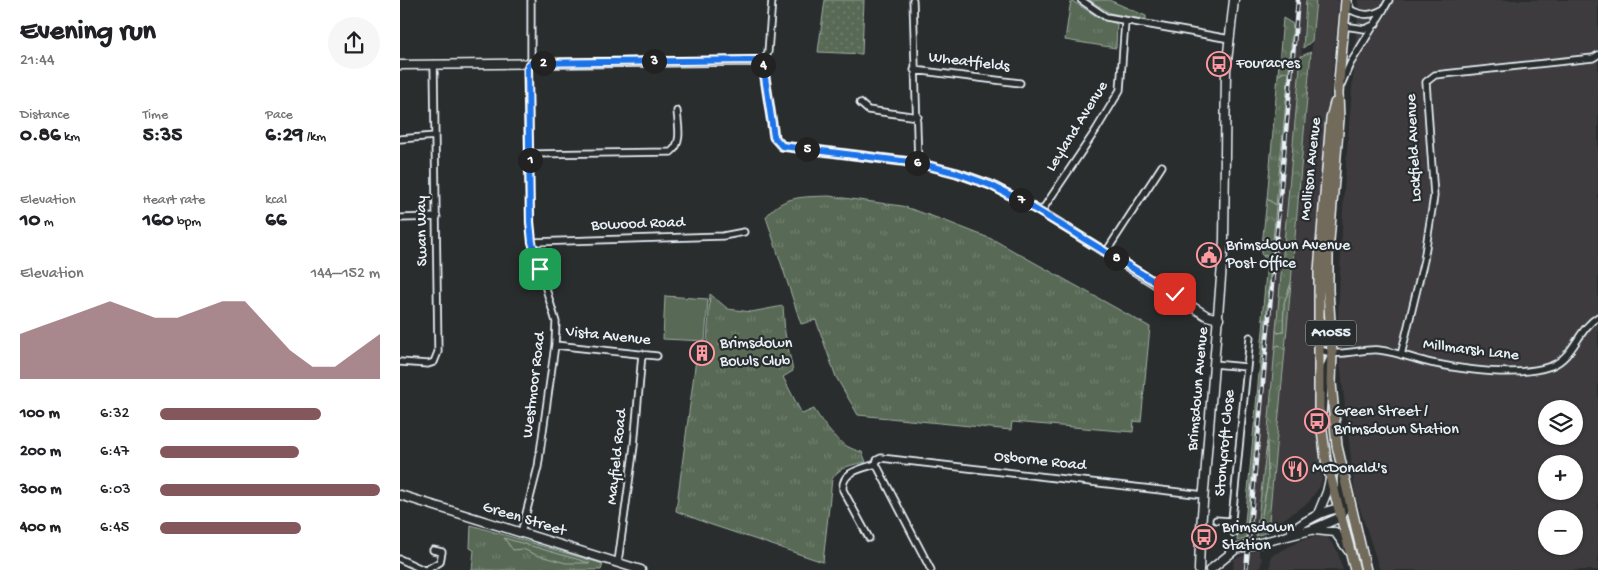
<!DOCTYPE html>
<html lang="en">
<head>
<meta charset="utf-8">
<style>
	body { margin:0; font-family:"Gochi Hand",sans-serif; background:#f6f6f6; color:#202124; height:100vh; display:flex; flex-direction:column; font-size:19px; white-space:nowrap }
	* { box-sizing:border-box; margin:0 }
	p { font-size:16px; color:#757577 }
	.icon { flex:none; width:28px; height:28px; fill:none; stroke:currentColor; stroke-width:2; stroke-linecap:round; stroke-linejoin:round }
	.map { position:relative; flex:1; overflow:hidden }
	.side { display:flex; flex-direction:column; background:#fff; width:400px }
	.side>* { flex:none }
	.tools { position:absolute; left:1138px; top:400px; display:grid; gap:10px }
	.tools a { display:grid; place-items:center; width:45px; height:45px; border-radius:50%; background:#fff; box-shadow:0 1px 4px #0004; font-size:25px }
	.pin { position:absolute; display:grid; place-items:center; width:42px; height:42px; color:#fff; margin:-21px; border-radius:10px; box-shadow:0 2px 8px #0006 }
	.km { position:absolute; width:25px; height:25px; margin:-12px; border-radius:50%; background:#222; color:#fff; font-size:14px; line-height:25px; text-align:center }
	.round { display:grid; place-items:center; flex:none; width:52px; height:52px; border-radius:26px; background:#f6f6f6 }
	.headline { display:flex; align-items:center; justify-content:space-between; height:85px; padding:0 20px }
	h1 { font-size:28px; font-weight:700; line-height:38px }
	.metrics { display:grid; grid-template-columns:repeat(3,1fr); gap:8px; height:85px; padding:5px 20px }
	.metrics div { display:grid; align-content:center }
	.metrics b { font-size:21px; font-weight:700 }
	.metrics small { font-size:14px; font-weight:400 }
	.metrics p { font-size:14px }
	.chart { height:140px; padding:10px 20px }
	.chart p { display:flex; justify-content:space-between }
	.chart svg { width:100%; height:90px; margin-top:5px; fill:#84575d; opacity:.7 }
	ul { padding:0 20px; list-style:none; font-size:16px }
	li { display:grid; grid-template-columns:80px 60px 1fr; align-items:center; height:38px }
	li i { height:12px; border-radius:6px; background:#84575d }
	main { display:flex; flex:1; min-height:0 }
	.map>svg:first-child { display:block }
</style>
</head>
<body>
<main>
<section class="side">
<div class="headline"><div><h1>Evening run</h1><p>21:44</p></div><a class="round"><svg class="icon" aria-label="share" viewBox="0 0 24 24"><path d="M12 15V3M7 8l5-5 5 5M5 13v7h14v-7"/></svg></a></div>
<div class="metrics">
<div><p>Distance</p><b>0.86<small> km</small></b></div>
<div><p>Time</p><b>5:35</b></div>
<div><p>Pace</p><b>6:29<small> /km</small></b></div>
</div>
<div class="metrics">
<div><p>Elevation</p><b>10<small> m</small></b></div>
<div><p>Heart rate</p><b>160<small> bpm</small></b></div>
<div><p>kcal</p><b>66</b></div>
</div>
<div class="chart"><p><span>Elevation</span>144–152 m</p>
<svg viewBox="0 0 160 44" preserveAspectRatio="none"><path d="M0 44V22L10 18L20 14L30 10L40 6L50 10L60 14L70 14L80 10L90 6L100 6L110 18L120 30L130 38L140 38L150 30L160 22V44z"/></svg>
</div>
<ul>
<li><b>100 m</b>6:32<i style="width:73%"></i></li>
<li><b>200 m</b>6:47<i style="width:63%"></i></li>
<li><b>300 m</b>6:03<i style="width:100%"></i></li>
<li><b>400 m</b>6:45<i style="width:64%"></i></li>
</ul>
</section>
<div class="map">
<svg width="1198" height="570" viewBox="0 0 1198 570">
	<defs>
		<pattern id="grass-tufts" width="24" height="20" patternUnits="userSpaceOnUse" patternTransform="scale(1.25)"><rect width="24" height="20" fill="#586a54"/><path d="M3 7l-1-3M5 7V3M7 7l1-3M15 17l-1-3M17 17v-4M19 17l1-3" fill="none" stroke="#70806d"/></pattern>
		<pattern id="forest-crowns" width="20" height="18" patternUnits="userSpaceOnUse" patternTransform="scale(1.25)"><rect width="20" height="18" fill="#586a54"/><path d="M2 6a3 3 0 1 1 6 0M12 15a3 3 0 1 1 6 0" fill="none" stroke="#70806d"/></pattern>
		<pattern id="garden-dots" width="8" height="8" patternUnits="userSpaceOnUse" patternTransform="scale(1.25)"><rect width="8" height="8" fill="#586a54"/><path d="M2 2h.1M6 6h.1" fill="none" stroke="#70806d" stroke-width="1.8" stroke-linecap="round"/></pattern>
	</defs>
	<rect width="100%" height="100%" fill="#2a2d2e"/>
	<filter id="ink" filterUnits="userSpaceOnUse"><feTurbulence type="fractalNoise" baseFrequency=".02" numOctaves="2"/><feDisplacementMap in="SourceGraphic" scale="10" xChannelSelector="R" yChannelSelector="G"/><feConvolveMatrix kernelMatrix="1 2 1 2 8 2 1 2 1" color-interpolation-filters="sRGB"/></filter>
	<g filter="url(#ink)">
		<path fill="#3c3a3d" fill-rule="evenodd" d="M895,0H906L867,442L856,536L846,539Z
			M916,0H939L918,239L914,310V396L922,479L920,486L909,502L869,529Z
			M959,0H1198V570H980L955,494L937,336L944,189ZM1146,409H1174V436H1146ZM1146,464H1174V491H1146ZM1146,519H1174V546H1146Z
			M926,535L937,550L943,570H870L871,556L904,539Z
			M859,549V557H862L860,570H833L834,559Z"/>
		<path fill="url(#grass-tufts)" stroke="#a0aea6" d="M671,0L696,16L717,24L716,48L665,40Z
			M689,0H709L746,16V20L710,13Z
			M889,70L876,205L867,199L878,75Z
			M429,196L502,206L543,220L594,240L750,327L741,422L734,421L733,432L612,422L611,430L458,415L436,377L416,320L401,324L366,217C382,195 404,197 429,196Z
			M872,254L846,539L837,541L838,533H844L864,320L862,319L867,261L863,256Z
			M891,283L885,350L879,345L875,347L876,330L878,333L883,332L884,303Z
			M310,294L328,309L351,312L383,306L385,333L393,371L383,377L402,414L414,409C426,428 439,447 462,452L466,462C452,465 440,466 432,479L423,562L309,524L276,511L296,359L306,360Z
			M867,442L868,480L861,521L868,532L856,536Z
			M71,525L203,564L201,570H72L74,550L70,548Z"/>
		<path fill="url(#forest-crowns)" stroke="#a0aea6" d="M906,0H916L912,41L903,48Z
			M883,18L893,24L889,70L878,75Z
			M911,52L891,283L884,303L883,332L878,333L876,330L901,56Z
			M867,199L876,205L872,254L863,256L861,254Z
			M879,345L885,350L868,532L861,521L868,480L867,442L875,347Z
			M104,538L190,563H166L136,555L123,549L113,550Z"/>
		<path fill="url(#garden-dots)" stroke="#a0aea6" d="M425,0H464L462,54L418,52Z"/>
		<path fill="#586a54" stroke="#a0aea6" d="M265,296L308,299L305,341L263,339Z"/>
		<g fill="none" stroke-linecap="round" stroke-linejoin="round">
			<defs>
				<path id="street" d="M513,0L518,163
					M681,0L706,17L830,39
					M984,9L989,0
					M944,26L965,29L976,24
					M363,64L368,52L372,0
					M514,70L620,83
					M941,85L950,64L984,9C972,16 963,16 951,10L948,2
					M460,103L468,110L518,117
					M0,139L35,136
					M130,154L271,152C283,143 278,125 277,111
					M641,212L696,130L720,90L725,22
					M0,218L37,217
					M132,242L323,236L344,232
					M706,252L762,166
					M155,345L257,356
					M920,349C936,359 961,348 979,350C997,352 1014,359 1031,363C1066,370 1117,378 1151,366C1174,357 1178,329 1198,317
					M1001,355L1024,260L1034,196L1026,82L1035,75L1193,58L1198,55
					M0,362L28,364L34,362L38,352L34,64
					M814,364L846,367
					M923,412L926,367L931,355
					M476,464L477,460L481,458L804,495
					M476,464L531,570
					M816,520L830,521L832,519L850,337
					M832,520L834,533
					M121,533L138,467L155,345L156,322L132,242L130,222L127,67L131,63V0
					M469,538L443,490C441,471 462,469 476,464
					M0,559L24,570
					M218,562L234,446L242,354
					M26,570L40,562L42,552L33,550"/>
				<path id="secondary" d="M0,65L360,61L363,64L374,137L382,146L518,163L557,173L591,185L641,212L807,316L819,319
					M0,495L241,570
					M918,514L927,492L930,479
					M915,530L935,532L948,550
					M889,535C898,524 929,506 944,509
					M799,570L800,540L824,240L826,70L834,0
					M810,570L836,549L911,530L941,517C947,509 940,488 942,476"/>
				<path id="primary" d="M946,0L938,93L939,119L928,253V290L932,353L931,383L937,446L966,570
					M935,103L931,118L919,271V408L926,460L955,570"/>
			</defs>
			<use href="#street" stroke="#e8f1f8" stroke-width="9"/>
			<use href="#secondary" stroke="#e8f1f8" stroke-width="11"/>
			<use href="#primary" stroke="#e8f1f8" stroke-width="12"/>
			<use href="#street" stroke="#2a2d2e" stroke-width="5.5"/>
			<use href="#secondary" stroke="#2a2d2e" stroke-width="8"/>
			<use href="#primary" stroke="#726b5a" stroke-width="9"/>
			<defs>
				<path id="rail" d="M846,570L898,0"/>
			</defs>
			<use href="#rail" stroke="#e8f1f8" stroke-width="4.5"/>
			<use href="#rail" stroke="#2a2d2e" stroke-width="2.5" stroke-dasharray="8" stroke-linecap="butt"/>
		</g>
	</g>
	<g fill="none" stroke-linecap="round" stroke-linejoin="round" filter="url(#ink)">
		<defs>
			<path id="route" d="M140,269L132,242L130,222L128,67L131,63L356,60L363,64L374,137L382,146L518,163L557,173L590,185L620,200L775,294"/>
		</defs>
		<use href="#route" stroke="#fff" stroke-width="10"/>
		<use href="#route" stroke="#1a73e8" stroke-width="6"/>
	</g>
	<defs>
		<symbol id="bus-ring" viewBox="-11 -11 22 22"><circle r="9.5" fill="#2a2d2e" stroke="#ff9aa2" stroke-width="1.5"/><path d="M-5-6H5V4H4V6H2V4H-2V6H-4V4H-5ZM-3.5-4V0h7V-4ZM-3.5 1.2v1.5H-2V1.2ZM2 1.2v1.5H3.5V1.2Z" fill="#ff9aa2"/></symbol>
		<symbol id="civic-ring" viewBox="-11 -11 22 22"><circle r="9.5" fill="#2a2d2e" stroke="#ff9aa2" stroke-width="1.5"/><path d="M-.6-6.5H3V-4.5H.6V-3L4-1V1h2V6H-6V1h2V-1L-.6-3ZM-1.2 2.5V6h2.4V2.5Z" fill="#ff9aa2"/></symbol>
		<symbol id="building-ring" viewBox="-11 -11 22 22"><circle r="9.5" fill="#2a2d2e" stroke="#ff9aa2" stroke-width="1.5"/><path d="M-4-6H4V6H1V3H-1V6H-4ZM-2.5-4.3h1.7v1.8h-1.7ZM.8-4.3h1.7v1.8H.8ZM-2.5-1h1.7V.8h-1.7ZM.8-1h1.7V.8H.8Z" fill="#ff9aa2"/></symbol>
		<symbol id="restaurant-ring" viewBox="-11 -11 22 22"><circle r="9.5" fill="#2a2d2e" stroke="#ff9aa2" stroke-width="1.5"/><path d="M-5-6h1v4h1v-4h1v4h1v-4h1v5L-1.5 .5V6h-2V.5L-5-1ZM5-6V6H3V1.5H1.5Q1.5-4 5-6Z" fill="#ff9aa2"/></symbol>
	</defs>
	<g fill-rule="evenodd">
		<use href="#bus-ring" x="805" y="50" width="28" height="28"/>
		<use href="#civic-ring" x="795" y="241" width="28" height="28"/>
		<use href="#building-ring" x="288" y="339" width="28" height="28"/>
		<use href="#bus-ring" x="903" y="407" width="28" height="28"/>
		<use href="#restaurant-ring" x="881" y="455" width="28" height="28"/>
		<use href="#bus-ring" x="790" y="523" width="28" height="28"/>
	</g>
	<g text-anchor="middle" dominant-baseline="central" stroke-width="4.5" stroke-linejoin="round" paint-order="stroke">
		<rect fill="#2a2d2e" stroke="#afb6bb" stroke-width="1" x="906" y="320.5" width="50" height="25" rx="4"/>
		<g font-size="15" font-weight="bold" fill="#e8f1f8">
			<text x="931" y="333">A1055</text>
		</g>
		<g font-size="16" fill="#e8f1f8" stroke="#2a2d2e">
			<text transform="translate(569 63) rotate(7)">Wheatfields</text>
			<text transform="translate(678 127) rotate(-58)">Leyland Avenue</text>
			<text transform="translate(1015 148) rotate(-93)">Lockfield Avenue</text>
			<text transform="translate(912 169) rotate(-84)">Mollison Avenue</text>
			<text transform="translate(238 225) rotate(-2)">Bowood Road</text>
			<text transform="translate(23 231) rotate(-91)">Swan Way</text>
			<text transform="translate(208 337) rotate(6)">Vista Avenue</text>
			<text transform="translate(1071 351) rotate(7)">Millmarsh Lane</text>
			<text transform="translate(135 385) rotate(-83)">Westmoor Road</text>
			<text transform="translate(799 389) rotate(-85)">Brimsdown Avenue</text>
			<text transform="translate(826 443) rotate(-85)">Stonycroft Close</text>
			<text transform="translate(218 457) rotate(-84)">Mayfield Road</text>
			<text transform="translate(640 462) rotate(6)">Osborne Road</text>
			<text transform="translate(124 520) rotate(17)">Green Street</text>
		</g>
		<g font-size="16" fill="#e8f1f8" stroke="#2a2d2e" text-anchor="start">
			<text x="836" y="64">Fouracres</text>
			<text x="826" y="246">Brimsdown Avenue<tspan x="826" dy="18">Post Office</tspan></text>
			<text x="320" y="344">Brimsdown<tspan x="320" dy="18">Bowls Club</tspan></text>
			<text x="934" y="412">Green Street /<tspan x="934" dy="18">Brimsdown Station</tspan></text>
			<text x="912" y="469">McDonald's</text>
			<text x="822" y="528">Brimsdown<tspan x="822" dy="18">Station</tspan></text>
		</g>
	</g>
</svg>
<div class="tools">
<a><svg class="icon" aria-label="layers" viewBox="0 0 24 24"><path d="M12 4l9 5-9 5-9-5zM3 14l9 5 9-5"/></svg></a>
<a>+</a>
<a>−</a>
</div>
<div class="pin" style="left:140px;top:269px;background:#1e9e55"><svg class="icon" aria-label="arrive" viewBox="0 0 24 24"><path d="M6 21V4h12l-3 4 3 4H6"/></svg></div>
<div class="pin" style="left:775px;top:294px;background:#d93025"><svg class="icon" aria-label="check" viewBox="0 0 24 24"><path d="M5 12l5 5 9-10"/></svg></div>
<b class="km" style="left:130px;top:160px">1</b>
<b class="km" style="left:143px;top:63px">2</b>
<b class="km" style="left:254px;top:61px">3</b>
<b class="km" style="left:363px;top:65px">4</b>
<b class="km" style="left:407px;top:149px">5</b>
<b class="km" style="left:517px;top:163px">6</b>
<b class="km" style="left:621px;top:200px">7</b>
<b class="km" style="left:716px;top:258px">8</b>
</div>
</main>
</body>
</html>
